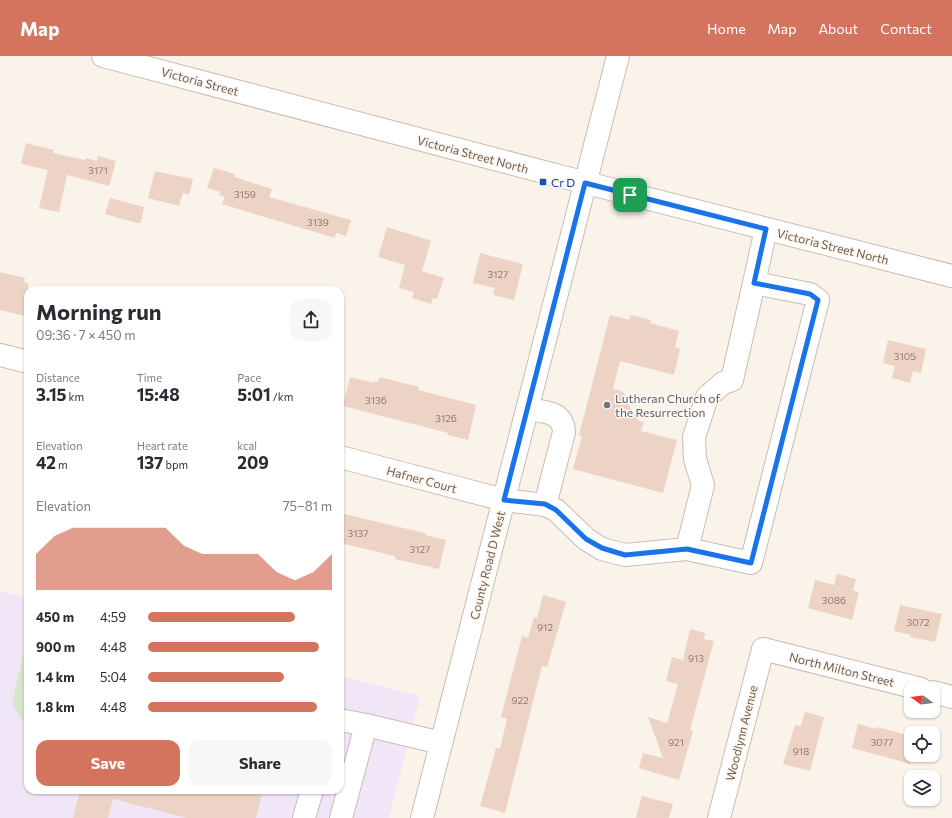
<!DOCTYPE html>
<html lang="en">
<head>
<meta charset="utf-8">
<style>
	body { margin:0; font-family:Commissioner,sans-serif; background:#f7f7f7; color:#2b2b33; height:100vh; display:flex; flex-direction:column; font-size:15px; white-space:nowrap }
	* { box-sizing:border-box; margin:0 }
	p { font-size:13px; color:#7c7c81 }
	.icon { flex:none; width:22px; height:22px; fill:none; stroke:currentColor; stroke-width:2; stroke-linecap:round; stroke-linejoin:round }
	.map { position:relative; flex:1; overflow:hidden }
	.panel { position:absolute; left:24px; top:230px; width:320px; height:508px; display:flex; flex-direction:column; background:#fff; border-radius:12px; box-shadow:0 1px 3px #0004 }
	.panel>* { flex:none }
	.needle { width:26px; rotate:285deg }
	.tools { position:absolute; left:904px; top:626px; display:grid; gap:8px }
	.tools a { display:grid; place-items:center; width:36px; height:36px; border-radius:8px; background:#fff; box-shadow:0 1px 3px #0004; font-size:20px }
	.pin { position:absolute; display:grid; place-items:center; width:34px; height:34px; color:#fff; margin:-17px; border-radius:8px; box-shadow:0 2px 6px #0006 }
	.round { display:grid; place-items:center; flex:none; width:42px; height:42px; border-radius:12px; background:#f7f7f7 }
	.headline { display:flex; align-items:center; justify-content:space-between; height:68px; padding:0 12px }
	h1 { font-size:22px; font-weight:700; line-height:30px }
	.metrics { display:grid; grid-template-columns:repeat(3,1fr); gap:6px; height:68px; padding:4px 12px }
	.metrics div { display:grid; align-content:center }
	.metrics b { font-size:17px; font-weight:700 }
	.metrics small { font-size:11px; font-weight:400 }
	.metrics p { font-size:11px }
	.chart { height:112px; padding:8px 12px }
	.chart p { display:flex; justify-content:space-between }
	.chart svg { width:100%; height:72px; margin-top:4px; fill:#d5745e; opacity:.7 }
	.action { display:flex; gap:8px; margin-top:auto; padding:8px 12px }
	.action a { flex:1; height:46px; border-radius:12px; background:#d5745e; color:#fff; font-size:16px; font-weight:700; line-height:46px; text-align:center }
	.action a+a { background:#f7f7f7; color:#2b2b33 }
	ul { padding:0 12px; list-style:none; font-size:13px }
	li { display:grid; grid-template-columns:64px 48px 1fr; align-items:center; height:30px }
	li i { height:10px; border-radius:5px; background:#d5745e }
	header { display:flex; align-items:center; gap:24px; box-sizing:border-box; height:56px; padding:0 20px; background:#d5745e; color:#fff }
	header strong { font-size:19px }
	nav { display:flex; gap:22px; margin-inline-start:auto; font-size:14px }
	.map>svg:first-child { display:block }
</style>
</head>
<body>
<header>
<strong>Map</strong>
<nav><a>Home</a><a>Map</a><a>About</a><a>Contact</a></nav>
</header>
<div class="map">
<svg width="952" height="762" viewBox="0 0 952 762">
	<rect width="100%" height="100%" fill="#faf3ea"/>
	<path fill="#f0e6f7" d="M0,535L28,542V734H340V620L420,640L389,762H0Z"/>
	<path fill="#d6e6ca" d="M27,581L28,582V670H26L12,649Z"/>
	<path fill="#ecd3c5" d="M26,87L54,94L53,97L85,104L86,102L97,105L98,100L116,105L109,130L67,119L59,156L39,152L48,114L21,108Z
		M214,112L235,118L234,121L272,133L269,141L351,164L346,180L336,177L335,182L222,148L225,141L219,139L220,136L207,132Z
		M155,115L193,123L189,139L183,137L179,150L148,142Z
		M110,142L144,151L141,167H137L105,158Z
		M387,171L431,185L422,215L444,222L437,243L433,242L431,248L412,242L414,236L399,232L405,209L378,201Z
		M480,197L523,208L514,244L493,239L495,232L473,227Z
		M0,216L25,222L24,226L28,227V247L25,260L0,254Z
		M610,259L629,264L631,259L651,264L650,267L679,275L675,291L680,293L674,319L620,305L613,333L622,335L629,344L628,348L639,365L644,366L641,375L677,384L663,437L573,413L582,380L579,379Z
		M888,284L926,293L921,317L913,315L910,327L892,322L895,310L883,307Z
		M350,321L375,327V325L378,326L380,321L419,331L418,334L476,349L468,384L448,379V377L343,350Z
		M340,457L425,477V479L446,484L439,513L395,503V500L340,487Z
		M837,518L856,523L853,534L859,536L852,564L808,552L815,524L834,529Z
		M543,539L566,546L547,611L542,610L505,757L480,750L496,692L500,693L507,663L501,661L522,580L528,582L534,561L537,562Z
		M900,549L942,558L935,586L910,581L911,579L894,575Z
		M690,573L705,577L704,583L714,585L690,674L693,675L679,724L639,712L643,697L663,702L648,661L667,667L678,628L666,625L672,601L683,604Z
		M805,656L824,661L810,715L783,708L795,669L801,670Z
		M858,668L876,673L877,671L911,680V708L852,692Z
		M80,734H263L256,762H187L113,743L108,762H73Z
		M642,740L673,748L669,762H636Z"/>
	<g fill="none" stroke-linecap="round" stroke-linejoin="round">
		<defs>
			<path id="minor" d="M103,0L563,121L952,220
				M0,299L28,306
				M527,353C544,356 563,355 564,376L545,449
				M340,401L504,444L545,449L556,454L586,483L602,493L625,499L687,493L751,507L818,244L810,238L754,227L766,173
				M687,493L703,429L695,403L694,381L707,341L723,327L732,324L754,227
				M933,636L952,641
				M340,664L366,669
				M304,762L312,734
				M341,762L366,669L441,687
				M422,762L618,0
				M719,762L763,593L921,633"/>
		</defs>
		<use href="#minor" stroke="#cbbbb1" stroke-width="24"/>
		<use href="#minor" stroke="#fff" stroke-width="22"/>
	</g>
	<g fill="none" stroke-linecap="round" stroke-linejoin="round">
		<defs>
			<path id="route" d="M585,127L766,173L754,227L810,238L818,244L751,507L687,493L625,499L602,492L586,483L556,454L545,448L504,444Z"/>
		</defs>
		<use href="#route" stroke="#fff" stroke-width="8"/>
		<use href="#route" stroke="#1a73e8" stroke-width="5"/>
	</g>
	<rect fill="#1a4fb4" stroke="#fdf7f0" stroke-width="1.5" x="539" y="122" width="8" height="8" rx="2"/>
	<circle fill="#6b7280" stroke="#fdf7f0" stroke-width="1.5" cx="607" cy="349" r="4"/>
	<g text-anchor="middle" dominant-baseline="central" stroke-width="3" stroke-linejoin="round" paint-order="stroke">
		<g font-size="10" fill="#90796d">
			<text x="98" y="114">3171</text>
			<text x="245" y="138">3159</text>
			<text x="318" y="166">3139</text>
			<text x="498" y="218">3127</text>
			<text x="905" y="300">3105</text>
			<text x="376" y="344">3136</text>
			<text x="446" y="362">3126</text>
			<text x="358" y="477">3137</text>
			<text x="420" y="493">3127</text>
			<text x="834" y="544">3086</text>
			<text x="918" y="566">3072</text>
			<text x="545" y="571">912</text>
			<text x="696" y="602">913</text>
			<text x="520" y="644">922</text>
			<text x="676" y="686">921</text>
			<text x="882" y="686">3077</text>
			<text x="801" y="695">918</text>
		</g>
		<g font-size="12" fill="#725b50" stroke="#fdf7f0">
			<text transform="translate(200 25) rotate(15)">Victoria Street</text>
			<text transform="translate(473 98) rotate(15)">Victoria Street North</text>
			<text transform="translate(833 190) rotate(14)">Victoria Street North</text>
			<text transform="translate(422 423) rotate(15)">Hafner Court</text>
			<text transform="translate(487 509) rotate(-76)">County Road D West</text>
			<text transform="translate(842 613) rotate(14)">North Milton Street</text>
			<text transform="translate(741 677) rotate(-76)">Woodlynn Avenue</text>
		</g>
		<g font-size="12" fill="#164399" stroke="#fdf7f0" text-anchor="start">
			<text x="551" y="126">Cr D</text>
		</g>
		<g font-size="12" fill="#5b616d" stroke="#fdf7f0" text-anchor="start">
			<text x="615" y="342">Lutheran Church of<tspan x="615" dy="14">the Resurrection</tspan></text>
		</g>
	</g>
</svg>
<div class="tools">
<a><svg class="needle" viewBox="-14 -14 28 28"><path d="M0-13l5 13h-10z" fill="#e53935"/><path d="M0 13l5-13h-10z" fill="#7c7c81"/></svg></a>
<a><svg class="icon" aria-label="locate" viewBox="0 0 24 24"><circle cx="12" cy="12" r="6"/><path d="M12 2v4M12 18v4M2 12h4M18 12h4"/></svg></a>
<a><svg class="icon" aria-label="layers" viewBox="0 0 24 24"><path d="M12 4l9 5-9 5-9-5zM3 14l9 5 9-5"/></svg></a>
</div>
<div class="pin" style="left:630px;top:139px;background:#1e9e55"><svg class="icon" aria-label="arrive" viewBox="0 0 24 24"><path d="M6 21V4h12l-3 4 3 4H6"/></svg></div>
<section class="panel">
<div class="headline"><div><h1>Morning run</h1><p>09:36 · 7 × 450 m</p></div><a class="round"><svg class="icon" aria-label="share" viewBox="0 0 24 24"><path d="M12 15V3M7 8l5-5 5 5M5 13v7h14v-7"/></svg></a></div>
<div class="metrics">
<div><p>Distance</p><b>3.15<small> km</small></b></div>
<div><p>Time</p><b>15:48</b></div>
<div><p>Pace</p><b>5:01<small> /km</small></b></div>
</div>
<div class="metrics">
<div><p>Elevation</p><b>42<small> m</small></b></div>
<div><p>Heart rate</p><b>137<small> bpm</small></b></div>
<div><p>kcal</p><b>209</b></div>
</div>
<div class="chart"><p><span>Elevation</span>75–81 m</p>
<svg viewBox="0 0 160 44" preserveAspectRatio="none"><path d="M0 44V22L10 11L20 6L30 6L40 6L50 6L60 6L70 6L80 17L90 22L100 22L110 22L120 22L130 33L140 38L150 33L160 22V44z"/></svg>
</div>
<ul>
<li><b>450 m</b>4:59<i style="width:80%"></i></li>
<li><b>900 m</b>4:48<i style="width:93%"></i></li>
<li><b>1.4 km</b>5:04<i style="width:74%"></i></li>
<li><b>1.8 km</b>4:48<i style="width:92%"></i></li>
</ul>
<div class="action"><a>Save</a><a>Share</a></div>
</section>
</div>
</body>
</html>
